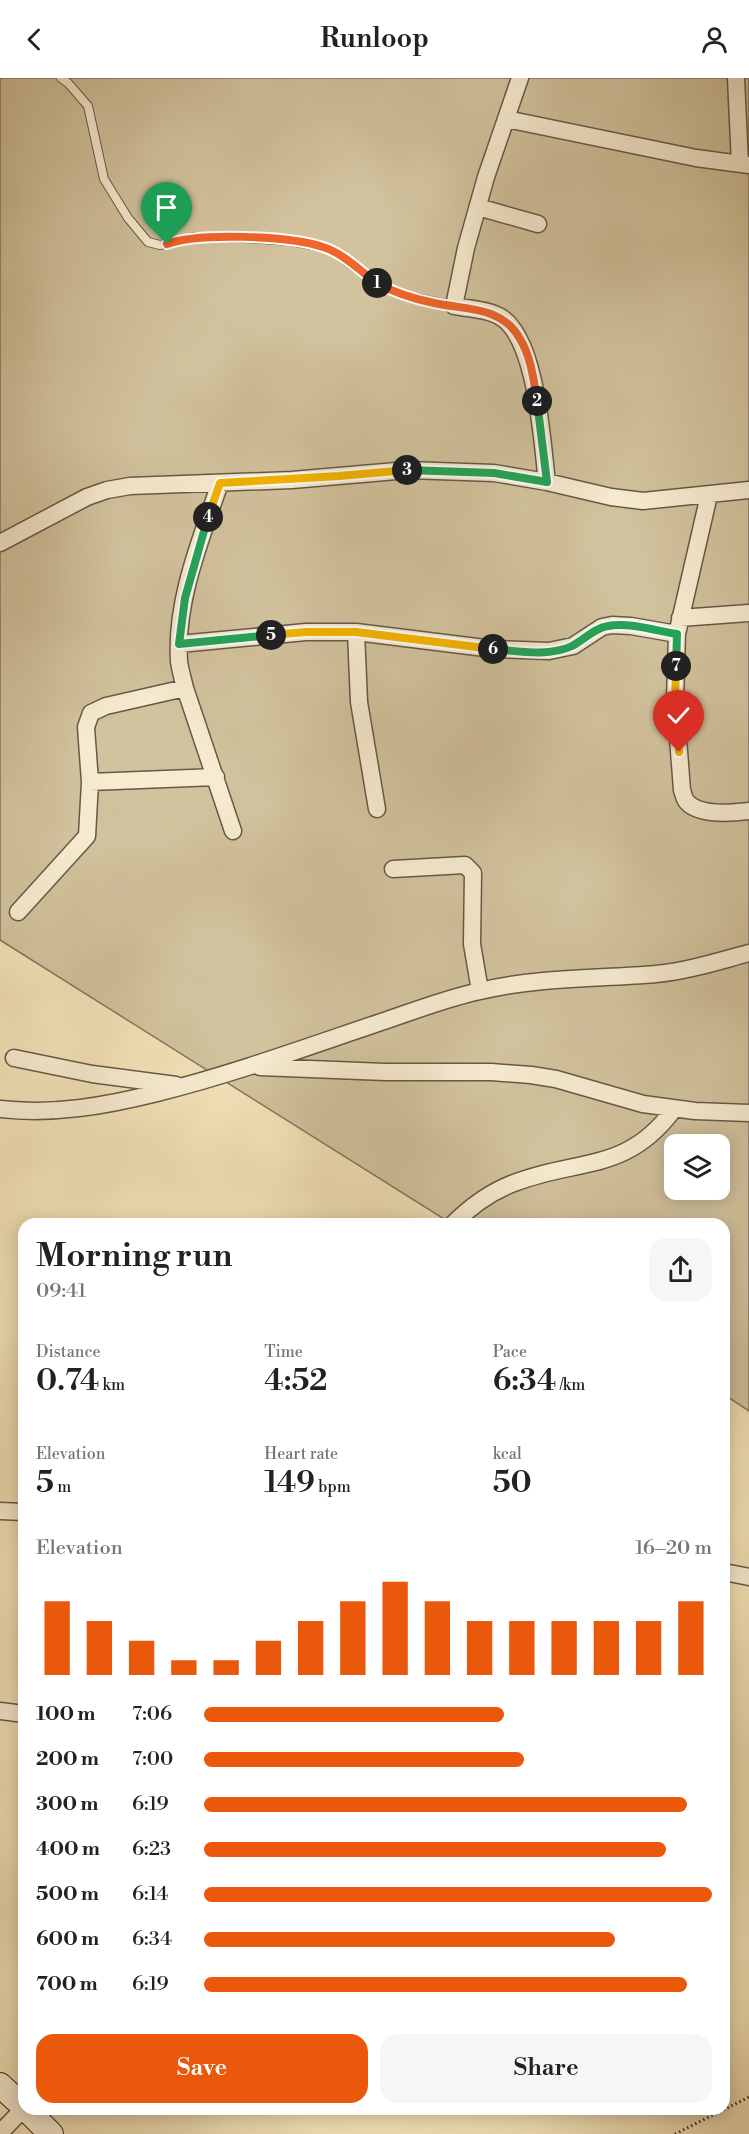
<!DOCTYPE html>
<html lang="en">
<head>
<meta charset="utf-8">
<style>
	body { margin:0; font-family:"Libre Bodoni",serif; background:#f6f6f6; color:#222; height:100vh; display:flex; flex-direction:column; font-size:22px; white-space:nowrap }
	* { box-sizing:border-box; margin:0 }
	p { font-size:20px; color:#767676 }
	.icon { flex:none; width:33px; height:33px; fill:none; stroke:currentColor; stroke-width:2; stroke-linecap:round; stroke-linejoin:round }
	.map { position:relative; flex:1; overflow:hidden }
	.drawer { position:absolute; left:18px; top:1140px; width:712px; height:897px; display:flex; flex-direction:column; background:#fff; border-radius:18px; box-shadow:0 3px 15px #0003 }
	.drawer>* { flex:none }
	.buttons { position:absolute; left:664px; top:1056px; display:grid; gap:12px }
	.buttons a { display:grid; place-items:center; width:66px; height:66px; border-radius:12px; background:#fff; box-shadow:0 3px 15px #0003; font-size:30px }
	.pin { position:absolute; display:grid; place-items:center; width:51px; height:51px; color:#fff; margin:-62px -26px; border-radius:50% 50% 50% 0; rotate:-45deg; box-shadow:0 0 6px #0007 }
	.pin .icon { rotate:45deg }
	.km { position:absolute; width:30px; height:30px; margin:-15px; border-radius:50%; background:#222; color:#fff; font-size:16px; line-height:30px; text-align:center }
	.round { display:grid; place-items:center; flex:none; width:63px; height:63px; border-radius:18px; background:#f6f6f6 }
	.headline { display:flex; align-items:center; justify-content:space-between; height:102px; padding:0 18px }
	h1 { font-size:33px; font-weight:600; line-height:45px }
	.stats { display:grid; grid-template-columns:repeat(3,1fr); gap:9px; height:102px; padding:6px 18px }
	.stats div { display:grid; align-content:center }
	.stats b { font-size:30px; font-weight:600 }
	.stats small { font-size:16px; font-weight:400 }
	.stats p { font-size:16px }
	.chart { height:168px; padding:12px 18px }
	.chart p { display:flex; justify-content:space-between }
	.chart svg { width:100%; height:108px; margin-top:6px; stroke:#ea580c; stroke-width:6 }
	.cta { display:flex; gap:12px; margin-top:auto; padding:12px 18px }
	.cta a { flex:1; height:69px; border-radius:18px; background:#ea580c; color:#fff; font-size:24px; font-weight:600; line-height:69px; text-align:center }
	.cta a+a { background:#f6f6f6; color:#222 }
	ul { padding:0 18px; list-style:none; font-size:20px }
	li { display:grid; grid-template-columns:96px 72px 1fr; align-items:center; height:45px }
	li i { height:15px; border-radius:8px; background:#ea580c }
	header { display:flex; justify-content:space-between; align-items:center; height:78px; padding:0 18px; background:#fff; font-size:27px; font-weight:600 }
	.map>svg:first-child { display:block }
</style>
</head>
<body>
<header><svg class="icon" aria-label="back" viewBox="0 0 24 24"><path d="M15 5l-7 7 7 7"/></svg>Runloop<svg class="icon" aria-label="person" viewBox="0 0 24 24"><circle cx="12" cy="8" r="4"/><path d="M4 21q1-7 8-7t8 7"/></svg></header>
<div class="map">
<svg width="749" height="2056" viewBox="0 0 749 2056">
	<rect width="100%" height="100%" fill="#f2e2b7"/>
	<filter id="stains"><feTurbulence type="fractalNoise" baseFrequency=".00333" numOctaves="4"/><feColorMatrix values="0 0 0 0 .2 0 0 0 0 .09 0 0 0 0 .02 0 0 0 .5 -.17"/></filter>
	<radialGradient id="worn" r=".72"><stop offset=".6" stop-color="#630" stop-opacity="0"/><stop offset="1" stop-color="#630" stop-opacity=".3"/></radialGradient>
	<path fill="#d2c39e" stroke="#857761" stroke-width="1.5" fill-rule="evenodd" d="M0,0H749V1333L725,1317L724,1146H452L0,862ZM675,1066H720V1112H675Z"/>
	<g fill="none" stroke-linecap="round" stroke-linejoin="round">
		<defs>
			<path id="lane" d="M61,0L68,5L88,28L104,101L128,140L148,164L160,167L194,159L246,160L290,163L323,169L335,174L367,198L391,212L407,218L454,228"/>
			<path id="street" d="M520,0L486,99L466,170L454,228C469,231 486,231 499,238C537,258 542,365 547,404
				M736,0L740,86
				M506,41L696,80L749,87
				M478,129L538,146
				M220,405C201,461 175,523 179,583C180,592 183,601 185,610L233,753
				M709,417L677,556L675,621L682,712C684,717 684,722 688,725C701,738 733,735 749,733
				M0,465L87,419L107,412L130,408L292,402L408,392L494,395L547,404L611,419L643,423L749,412
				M680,540L749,535
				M356,554L359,624L377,731
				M179,566L306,554H356L493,571L549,573L573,568L602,549L612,547L631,548L677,556
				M90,704L216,699
				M393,791L465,787L473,795L472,866L480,913
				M18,834L87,758L90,704L86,649L91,635L106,628L185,610
				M14,980L92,996L176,1007
				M260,989L385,994H491L531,997L556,1001L643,1026L695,1033L749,1035
				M0,1031C53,1037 105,1028 157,1015C233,996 307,969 381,944C414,933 447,920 480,913C538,899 598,901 656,896C688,893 719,883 749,875
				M453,1146C471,1128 490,1114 514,1105C579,1080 627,1095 674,1031
				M0,1433L24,1434
				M724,1494L749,1499
				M0,1633L24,1636
				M0,2055L24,2030"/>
			<path id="secondary" d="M0,2007L24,2029
				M26,2031L51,2056"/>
		</defs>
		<use href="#lane" stroke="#665949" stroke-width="10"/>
		<use href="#street" stroke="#665949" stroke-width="19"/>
		<use href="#secondary" stroke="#382b24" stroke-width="26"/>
		<path stroke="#382b24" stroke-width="3" stroke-dasharray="1.5 3" stroke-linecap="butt" d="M675,2056L749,2019"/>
		<use href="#lane" stroke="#f7ecd0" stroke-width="8"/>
		<use href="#street" stroke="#f7ecd0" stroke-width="16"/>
		<use href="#secondary" stroke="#f7ecd0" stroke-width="24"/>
	</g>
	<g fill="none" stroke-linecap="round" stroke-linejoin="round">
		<defs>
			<path id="split-1" d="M167,166C199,154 290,158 323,169C343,175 360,193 377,205"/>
			<path id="split-2" d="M377,205C395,215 414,221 434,225C466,232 502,228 520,261C531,278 534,304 537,323"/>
			<path id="split-3" d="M407,392L494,395L547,404L537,323"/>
			<path id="split-4" d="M208,439L220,405L339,398L407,392"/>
			<path id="split-5" d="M208,439L185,520L179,566L271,557"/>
			<path id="split-6" d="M271,557L306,554H356L493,571"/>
			<path id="split-7" d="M493,571C518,573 549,579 572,568C584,562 594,550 608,548C630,544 656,553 677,556L676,588"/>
			<path id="split-8" d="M676,588L675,621L679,674"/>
		</defs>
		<use href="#split-1" stroke="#fff" stroke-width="12"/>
		<use href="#split-2" stroke="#fff" stroke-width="12"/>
		<use href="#split-3" stroke="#fff" stroke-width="12"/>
		<use href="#split-4" stroke="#fff" stroke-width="12"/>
		<use href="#split-5" stroke="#fff" stroke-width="12"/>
		<use href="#split-6" stroke="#fff" stroke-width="12"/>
		<use href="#split-7" stroke="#fff" stroke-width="12"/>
		<use href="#split-8" stroke="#fff" stroke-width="12"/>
		<use href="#split-1" stroke="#f0652b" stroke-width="8"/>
		<use href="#split-2" stroke="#f0652b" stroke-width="8"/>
		<use href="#split-3" stroke="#22a559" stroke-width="8"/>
		<use href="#split-4" stroke="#f5b400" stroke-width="8"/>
		<use href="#split-5" stroke="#22a559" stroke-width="8"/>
		<use href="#split-6" stroke="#f5b400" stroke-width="8"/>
		<use href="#split-7" stroke="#22a559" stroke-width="8"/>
		<use href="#split-8" stroke="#f5b400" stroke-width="8"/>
	</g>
	<rect width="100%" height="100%" filter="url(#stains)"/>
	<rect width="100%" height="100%" fill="url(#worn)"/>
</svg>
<div class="buttons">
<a><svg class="icon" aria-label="layers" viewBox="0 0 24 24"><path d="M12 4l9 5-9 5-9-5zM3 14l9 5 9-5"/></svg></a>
</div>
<div class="pin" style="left:167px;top:166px;background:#1e9e55"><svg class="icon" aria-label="arrive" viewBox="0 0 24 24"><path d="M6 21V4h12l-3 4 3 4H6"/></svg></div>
<div class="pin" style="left:679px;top:674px;background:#d93025"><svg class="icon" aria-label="check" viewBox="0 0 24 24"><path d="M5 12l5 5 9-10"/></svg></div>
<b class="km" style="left:377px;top:205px">1</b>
<b class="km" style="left:537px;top:323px">2</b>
<b class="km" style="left:407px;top:392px">3</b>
<b class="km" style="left:208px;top:439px">4</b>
<b class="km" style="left:271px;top:557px">5</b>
<b class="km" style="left:493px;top:571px">6</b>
<b class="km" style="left:676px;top:588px">7</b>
<section class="drawer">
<div class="headline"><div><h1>Morning run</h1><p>09:41</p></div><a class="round"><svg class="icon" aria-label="share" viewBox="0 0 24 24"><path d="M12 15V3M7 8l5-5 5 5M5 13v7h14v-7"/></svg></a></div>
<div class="stats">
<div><p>Distance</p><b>0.74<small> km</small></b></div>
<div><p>Time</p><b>4:52</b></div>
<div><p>Pace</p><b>6:34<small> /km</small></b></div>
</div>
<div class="stats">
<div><p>Elevation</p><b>5<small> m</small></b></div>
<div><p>Heart rate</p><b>149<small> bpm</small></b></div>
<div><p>kcal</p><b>50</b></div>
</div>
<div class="chart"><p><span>Elevation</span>16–20 m</p>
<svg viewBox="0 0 160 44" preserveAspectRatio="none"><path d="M5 44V14M15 44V22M25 44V30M35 44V38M45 44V38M55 44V30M65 44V22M75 44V14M85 44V6M95 44V14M105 44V22M115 44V22M125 44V22M135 44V22M145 44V22M155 44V14"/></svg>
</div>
<ul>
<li><b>100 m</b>7:06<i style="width:59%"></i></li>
<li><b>200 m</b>7:00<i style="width:63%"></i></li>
<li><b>300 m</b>6:19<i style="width:95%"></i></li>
<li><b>400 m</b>6:23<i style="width:91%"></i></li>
<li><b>500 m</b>6:14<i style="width:100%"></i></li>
<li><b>600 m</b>6:34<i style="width:81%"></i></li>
<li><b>700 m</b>6:19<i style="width:95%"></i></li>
</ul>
<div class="cta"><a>Save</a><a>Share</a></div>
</section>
</div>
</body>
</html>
